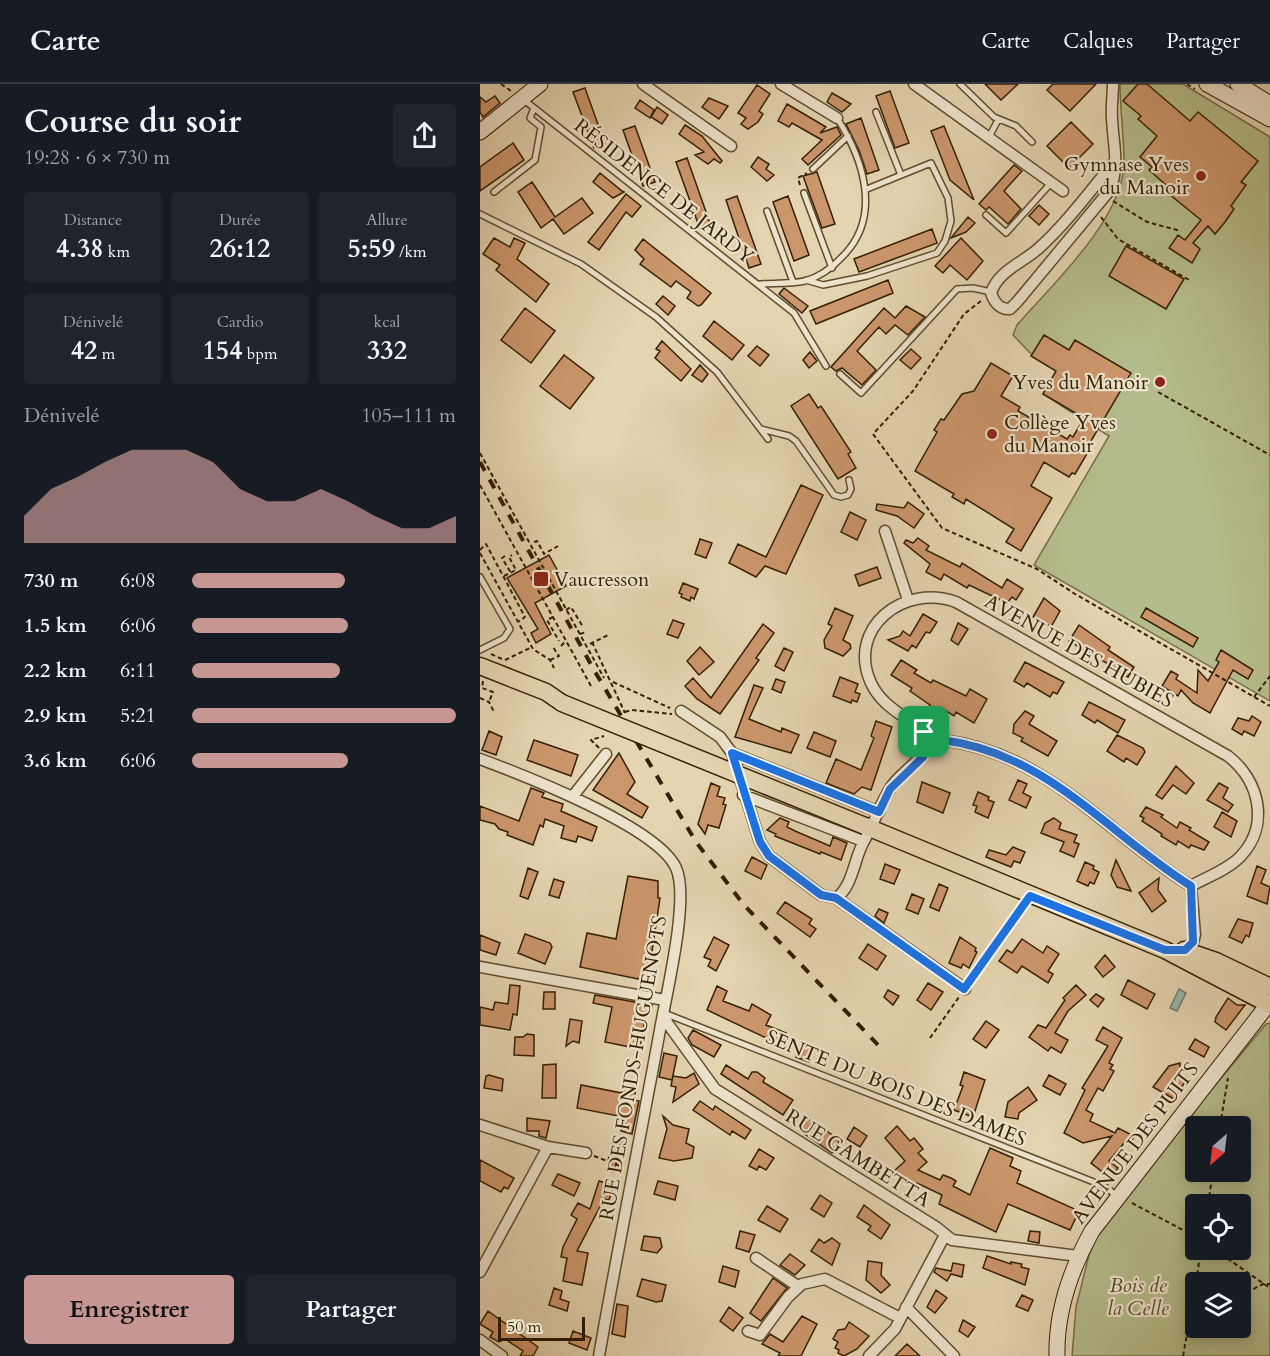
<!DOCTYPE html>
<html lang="fr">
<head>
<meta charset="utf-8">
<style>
	body { margin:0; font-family:Cardo,serif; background:#20242c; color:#f1f3f6; height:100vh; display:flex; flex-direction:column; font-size:22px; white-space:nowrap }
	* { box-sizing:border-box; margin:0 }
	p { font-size:20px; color:#9ea1a6 }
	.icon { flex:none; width:33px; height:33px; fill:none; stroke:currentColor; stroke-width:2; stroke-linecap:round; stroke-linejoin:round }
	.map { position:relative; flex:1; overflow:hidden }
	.drawer { display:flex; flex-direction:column; background:#171b24; width:480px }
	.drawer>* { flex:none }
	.needle { width:39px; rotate:208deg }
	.tools { position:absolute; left:705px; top:1032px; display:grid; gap:12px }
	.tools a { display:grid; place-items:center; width:66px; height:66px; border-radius:6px; background:#171b24; box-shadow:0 3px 15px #0003; font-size:30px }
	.scale { position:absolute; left:18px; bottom:15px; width:87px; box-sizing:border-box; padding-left:6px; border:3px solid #341f00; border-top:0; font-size:16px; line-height:21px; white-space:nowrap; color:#341f00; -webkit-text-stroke:4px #ede3cc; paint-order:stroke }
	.pin { position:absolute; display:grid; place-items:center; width:51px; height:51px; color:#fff; margin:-26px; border-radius:12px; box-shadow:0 3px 9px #0006 }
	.round { display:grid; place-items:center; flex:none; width:63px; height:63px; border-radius:6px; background:#20242c }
	.headline { display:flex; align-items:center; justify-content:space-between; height:102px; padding:0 24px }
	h1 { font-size:33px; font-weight:700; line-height:45px }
	.metrics { display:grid; grid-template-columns:repeat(3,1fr); gap:9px; height:102px; padding:6px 24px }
	.metrics div { display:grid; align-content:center; border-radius:6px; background:#20242c; text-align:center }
	.metrics b { font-size:26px; font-weight:700 }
	.metrics small { font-size:16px; font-weight:400 }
	.metrics p { font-size:16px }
	.chart { height:168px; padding:12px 24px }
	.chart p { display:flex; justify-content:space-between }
	.chart svg { width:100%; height:108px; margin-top:6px; fill:#c59692; opacity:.7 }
	.action { display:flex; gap:12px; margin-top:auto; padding:12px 24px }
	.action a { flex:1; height:69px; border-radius:6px; background:#c59692; color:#111; font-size:24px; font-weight:700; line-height:69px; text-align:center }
	.action a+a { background:#20242c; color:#f1f3f6 }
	ul { padding:0 24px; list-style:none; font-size:20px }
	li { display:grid; grid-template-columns:96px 72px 1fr; align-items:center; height:45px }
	li i { height:15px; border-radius:8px; background:#c59692 }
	header { display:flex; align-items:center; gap:36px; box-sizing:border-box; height:84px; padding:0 30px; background:#171b24; border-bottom:2px solid #363941 }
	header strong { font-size:28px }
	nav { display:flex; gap:33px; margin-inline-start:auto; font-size:21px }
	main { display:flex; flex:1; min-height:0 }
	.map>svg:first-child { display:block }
</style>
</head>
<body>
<header>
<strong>Carte</strong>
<nav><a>Carte</a><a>Calques</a><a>Partager</a></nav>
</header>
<main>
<section class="drawer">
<div class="headline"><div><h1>Course du soir</h1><p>19:28 · 6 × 730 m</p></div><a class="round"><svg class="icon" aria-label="share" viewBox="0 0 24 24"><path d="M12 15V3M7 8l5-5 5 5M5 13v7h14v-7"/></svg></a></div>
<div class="metrics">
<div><p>Distance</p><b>4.38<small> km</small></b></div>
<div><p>Durée</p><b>26:12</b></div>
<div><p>Allure</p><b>5:59<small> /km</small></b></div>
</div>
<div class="metrics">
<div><p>Dénivelé</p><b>42<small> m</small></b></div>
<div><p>Cardio</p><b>154<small> bpm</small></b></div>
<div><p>kcal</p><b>332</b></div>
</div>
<div class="chart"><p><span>Dénivelé</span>105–111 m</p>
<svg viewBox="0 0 160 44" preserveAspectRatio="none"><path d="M0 44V33L10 22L20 17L30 11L40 6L50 6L60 6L70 11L80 22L90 27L100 27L110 22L120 27L130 33L140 38L150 38L160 33V44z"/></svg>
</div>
<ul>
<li><b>730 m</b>6:08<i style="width:58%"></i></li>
<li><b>1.5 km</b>6:06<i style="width:59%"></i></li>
<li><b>2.2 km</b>6:11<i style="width:56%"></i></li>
<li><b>2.9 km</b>5:21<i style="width:100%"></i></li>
<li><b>3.6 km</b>6:06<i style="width:59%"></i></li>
</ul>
<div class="action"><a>Enregistrer</a><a>Partager</a></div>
</section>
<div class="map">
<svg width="790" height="1272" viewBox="0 0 790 1272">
	<rect width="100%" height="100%" fill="#e4d4b0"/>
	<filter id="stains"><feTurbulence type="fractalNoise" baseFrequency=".00333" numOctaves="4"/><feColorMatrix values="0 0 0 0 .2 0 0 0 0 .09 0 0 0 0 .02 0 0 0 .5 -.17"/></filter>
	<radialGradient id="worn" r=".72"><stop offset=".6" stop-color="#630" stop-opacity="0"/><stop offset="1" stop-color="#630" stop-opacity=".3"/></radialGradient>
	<path fill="#b5bc8b" stroke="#746e46" stroke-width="1.5" fill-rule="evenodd" d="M640,0H703L790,53V617L554,481L629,352L563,310L576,287L552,271L533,251L537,241C573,200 644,134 644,78C644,52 640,26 640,0Z
		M790,939V1272H592L596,1223L609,1171L618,1150L649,1105L786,940ZM716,1042H760V1088H716ZM716,1120H760V1166H716ZM716,1198H760V1244H716Z"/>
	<path fill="#97b7b3" stroke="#6f7a6b" stroke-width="1.5" d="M699,905L706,909L697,927L690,924Z"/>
	<path fill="#cc966c" stroke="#341f00" stroke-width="1.5" d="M505,0H538L521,16Z
		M573,0H616L590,27L567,6Z
		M658,0H667L710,37L718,28L778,77L761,98L766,101L751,122L754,125L745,138L735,150L728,142L713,159L720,165L712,179L689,164L698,151L705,156L721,136L683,105L686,101L669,86L672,83L660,73L677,52L658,35L661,32L643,17Z
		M277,1L290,10L279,27L283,30L278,38L268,45L261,40L266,34L258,29Z
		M105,4L125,60L114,64L93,8Z
		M410,7L429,59L415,64L396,12Z
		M352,9L371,20L362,28L347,18Z
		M15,12L20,19L3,33L0,28V13L6,18Z
		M229,14L248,22L239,35L222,23Z
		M160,16L174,26L170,34L155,24Z
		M307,20L346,43L340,49L357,43L361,51L328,81L322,75L342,56L312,39L309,43L298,37Z
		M177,23L188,31L182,40L171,33Z
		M381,34L399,86L387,90L379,66L366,40Z
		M591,38L613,60L589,84L567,62Z
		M205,41L222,52L242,77L240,79L234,75L228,80L215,71L224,68L199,50Z
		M155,42L175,98L163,102L143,46Z
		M464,42L494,116L470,96L451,47Z
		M33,59L44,76L0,107V83Z
		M278,73L289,80L286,85L294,91L287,97L271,83Z
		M207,74L231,142L223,145H220L196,78Z
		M534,81L542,87L524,107L541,125L528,140L509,123L506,126L499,120Z
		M337,88L355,140L342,144L323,92Z
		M120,89L142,107L144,108L133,114L113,98Z
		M52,98L75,133L102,114L113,129L84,150L73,135L61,144L38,108Z
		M146,110L161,122L152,133L146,128L119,166L108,158Z
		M257,112L281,180L269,184L246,116Z
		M308,112L329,171L314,177L293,118Z
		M559,121L569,130L559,141L549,132Z
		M488,133L495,139L486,148L471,154Z
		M452,145L457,159L379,188L374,175Z
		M14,154L30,163L34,154L45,159L37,175L69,200L56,218L16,186L20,181L3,170Z
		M481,154L503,177L487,196L470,181L463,189L455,182Z
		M163,155L231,209L221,221L218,222L207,214L211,208L196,197L191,203L160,180L164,175L155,166Z
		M646,162L704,195L686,225L629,192Z
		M408,196L413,209L336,240L330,227Z
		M304,204L328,222L322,229L299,210Z
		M183,212L195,222L188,231L176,220Z
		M426,222L445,233L428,251L415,241L406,250L399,243L377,267L396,286L382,301L362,284L356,287L351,283L404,224L415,234Z
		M45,224L75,247L51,279L21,256Z
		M234,237L264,261L252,276L223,252Z
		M564,251L589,266L595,256L651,289L608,362L611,363L595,390L592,389L589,393L564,378L551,402L572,414L541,467L526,458L534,445L486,415L484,420L472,413L474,410L435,387L457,348L454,346L461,335L464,336L482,310L494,307L511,279L533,292L521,312L540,323L538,327L587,355L590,351L593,353L604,334L563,310L576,287L551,272Z
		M182,257L211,285L201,297L175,274L180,267L176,265Z
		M277,262L289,271L280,282L268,272Z
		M431,265L441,274L431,285L420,276Z
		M330,268L337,277L329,284L323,276Z
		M84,271L114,294L90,325L60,302Z
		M220,281L228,290L222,298L212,291Z
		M329,310L338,324L341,322L371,368L368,370L376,384L358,395L311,322Z
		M321,401L343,411L306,490L285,482L276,493L249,479L258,460L286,473Z
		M428,418L444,430L434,444L417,432L396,426L397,420L424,424Z
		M370,428L386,436L377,456L361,448Z
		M438,454L449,462L446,466L480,483L482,479L522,504L527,495L543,505L536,516L532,513L527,519L489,501L487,504L464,490L461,496L446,488L450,480L424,459L426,456L433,459Z
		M220,455L232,459L226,474L215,470Z
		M69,471L86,502L55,519L71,550L56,559L51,549L58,545L27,494Z
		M397,483L401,494L379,502L375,491Z
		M203,499L218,505L214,515L211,513L210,517L201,513L202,510L199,509Z
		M564,514L580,527L571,543L553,533Z
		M355,524L373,532L363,556L370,560L371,564L363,572L345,564L344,556L352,542L348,540Z
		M666,524L718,554L713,563L661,533Z
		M443,530L457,538L450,549L446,548L436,564L432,561L428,567L408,556L420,552L423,547L430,552Z
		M193,536L204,540L198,554L187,550Z
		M478,539L488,545L478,561L471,556Z
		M283,540L294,549L276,574L279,576L240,630L217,615L205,602L213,594L231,614Z
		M599,541L630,563L628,566L654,583L648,593L629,584L630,581L589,557Z
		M220,563L234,578L219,591L207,577Z
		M304,564L313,568L304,587L295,582Z
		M741,566L773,586L768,595L753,586L730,629L713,619L701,606L698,612L682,602L691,587L698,591L696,595L717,609L718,586L728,597L739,578L736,576Z
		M421,576L437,586L434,589L451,599L453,596L486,612L490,605L507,615L494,639L476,628L474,632L460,623L455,632L446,628L450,621L430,607L432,604L411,591Z
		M545,578L584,598L577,610L573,608L570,613L547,599L544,603L534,597Z
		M360,593L378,600L375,608L380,610L377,618L372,616L371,619L353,612Z
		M296,595L305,598L301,609L292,605Z
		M274,601L283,604L269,635L301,648L302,644L319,651L311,669L255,653Z
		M609,618L645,636L638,649L617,636L615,639L602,631Z
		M545,627L554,632L549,640L577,657L568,672L541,657L543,654L533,649L534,640Z
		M772,632L781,638L774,652L764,647L762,651L752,645L758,634L769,637Z
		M396,637L412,643L391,706L382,703L374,710L346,699L356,675L381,686L394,654L391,652Z
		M9,647L22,653L16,671L2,666Z
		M334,648L356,657L350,673L327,664Z
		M637,651L663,664L665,668L657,681L646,674L644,678L627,667Z
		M54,656L98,671L91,692L47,676Z
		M139,669L155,698L147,710L168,723L162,734L113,706Z
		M696,682L714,699L706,710L693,701L682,715L676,711Z
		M538,696L547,700L543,709L551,713L546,724L529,716Z
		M442,698L470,709L463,729L437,718Z
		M231,699L240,703L237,712L245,714L243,720L246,721L239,744L228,741L225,750L218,740Z
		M739,699L748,704L743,714L753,721L748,728L727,716Z
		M51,704L64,709L62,713L83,720L81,727L117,743L112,757L98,752L96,758L81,754L84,742L65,735L63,743L60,741L53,761L27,751L28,748L19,745L15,740L0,736V722L39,737Z
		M498,708L509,713L508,716L514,718L508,734L495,728L497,722L493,721Z
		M666,723L683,731L681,733L697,744L700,738L711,744L709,746L729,758L724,766L711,761L709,764L698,757L696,761L681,752L682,750L662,737L664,734L660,732Z
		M742,728L757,737L751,753L734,743Z
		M300,734L309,738L307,743L315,747L350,762L353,753L367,759L361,776L341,768L340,770L295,752L296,750L287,746Z
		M574,734L581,739L579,745L597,751L594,758L599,760L594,773L580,767L584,758L561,749L565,739Z
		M533,763L545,768L540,779L534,777L531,783L506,773L509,766L526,771Z
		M272,773L287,781L281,795L265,787Z
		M636,776L651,807L637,803L631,791Z
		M605,778L614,782L613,785L619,788L614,800L610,798L608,802L597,797Z
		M405,780L420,786L414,800L400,795Z
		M777,782L786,786L781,799L790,803L787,820L767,812Z
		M48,784L58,788L48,815L40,812Z
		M148,792L178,797V814H180L169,887L158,895L100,883L107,849L136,855Z
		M679,794L678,806L686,817L672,828L659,809Z
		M74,795L84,798L79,814L69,811Z
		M459,800L468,804L459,827L450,823Z
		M432,810L444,815L438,830L426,825Z
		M305,818L332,835L329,840L336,845L330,853L297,829Z
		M399,825L408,829L404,839L395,832Z
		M758,835L773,839L769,853L766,851L762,859L749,853Z
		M45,850L70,859L72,863L65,880L38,869Z
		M0,851L20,859L16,871L0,866Z
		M234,853L249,861L236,887L228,882L231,876L224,873Z
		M480,853L496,864L495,867L497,868L489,884L483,880L481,884L469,879Z
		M542,855L563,869L567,862L579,870L568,887L573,890L568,899L542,882L537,889L519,877L527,866L532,869Z
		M388,860L406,872L397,886L379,874Z
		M625,871L635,883L623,893L615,883Z
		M648,896L675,910L667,925L641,911Z
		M448,899L463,908L451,926L437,916Z
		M30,901L40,902L37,931L33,930L30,946L0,941V923L13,926L15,918L28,920Z
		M596,901L606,911L588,927L575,949L588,956L581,969L571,963L568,967L549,953L558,941L566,944L585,916L583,914Z
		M237,902L247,907L243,917L269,927L272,920L291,931L286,941L306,949L301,961L227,926Z
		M408,906L419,912L413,921L404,913Z
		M64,908H75V925H63Z
		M616,910L624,915L618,923L610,916Z
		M115,911L172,921L170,930L166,929L160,965L125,958L132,923L113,919Z
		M748,914L757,921H765L746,946L735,938L736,933Z
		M90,935L102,937L99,959L93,957L86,962Z
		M506,937L519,946L506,964L493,955Z
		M623,943L642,954L629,979L633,981L630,985L634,987L623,1007L618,1004L606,1026L613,1030L610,1037L635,1049L638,1044L654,1052L650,1061L645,1058L629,1077L638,1084L630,1094L611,1079L632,1052L603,1059L584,1049L605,1006L602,1004L628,962L616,956Z
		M213,946L241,961L234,973L212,961L208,954Z
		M47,950L54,951V972L34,971L35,953H43Z
		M715,955L729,963L724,973L709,965Z
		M322,959L334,965L329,978L316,973Z
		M184,969L197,972L192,996L179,993Z
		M700,979V989L705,998L694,1015L673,1003L689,982Z
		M76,980V1014H62L63,981Z
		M246,981L268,995L272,988H277L285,994L283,998L313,1016L303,1031L241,990Z
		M484,988L505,996L493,1033L474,1026L483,1002L480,1001Z
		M214,989L219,1000L193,1018L196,1003L191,1002L193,992L206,994Z
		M9,991L23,995L22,1007L4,1004L6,992Z
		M569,991L586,1000L580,1011L563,1002Z
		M145,995L157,997L154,1016L159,1017L152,1050L141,1047L144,1033L97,1024L101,1001L142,1009Z
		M548,1003L557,1016L539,1029L538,1035L525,1033L528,1018Z
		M220,1017L233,1026L235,1022L271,1046L265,1055L252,1047L250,1051L213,1026Z
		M183,1032L193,1041L209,1045L206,1059L214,1063L212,1074L194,1077L179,1074L187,1045Z
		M47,1034L70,1037L66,1054L59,1052V1047H47Z
		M327,1034L360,1056L352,1069L319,1046Z
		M417,1042L430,1057L434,1054L443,1065L438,1069L447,1078L438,1086L460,1096L463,1091L471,1094L476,1097L473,1102L490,1111L510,1064L533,1074L530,1082L541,1087L537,1099L599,1127L590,1146L528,1120L516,1148L459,1120L462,1111L437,1099L434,1101L428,1095L424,1098L414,1087L425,1077L405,1054Z
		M374,1043L387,1052L380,1063L367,1055Z
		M133,1055L142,1057L134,1088L126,1086Z
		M279,1065L294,1074L286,1086L279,1082L277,1086L269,1082Z
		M0,1076L34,1094L28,1105L24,1103L21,1108L0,1097Z
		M78,1090L100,1099L94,1112L72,1101Z
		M119,1097L134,1101L129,1116L124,1115L97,1167L108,1169L102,1201L83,1197L87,1174L81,1173L83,1163L97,1135L91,1131L98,1119L110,1125Z
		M178,1097L198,1102L195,1116L174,1110Z
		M340,1111L352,1119L344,1133L331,1125Z
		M384,1121L410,1141L401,1155L388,1146L391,1142L377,1133Z
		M287,1122L308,1135L300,1148L278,1136Z
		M260,1147L275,1151L269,1168L256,1164Z
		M550,1147L560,1148L559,1159L548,1157Z
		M164,1152L180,1154L182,1163L177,1169L161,1166Z
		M352,1154L360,1160L352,1181L331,1167L339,1155L344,1159Z
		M310,1170L325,1181L315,1191L300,1181Z
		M507,1172L531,1180V1178L542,1180L541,1183L549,1185L545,1201L503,1184Z
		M388,1177L402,1179L401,1191L410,1201L401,1209L386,1196Z
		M473,1179L484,1181L482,1193L471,1190L467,1197L454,1188L456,1184L471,1187Z
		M243,1182L259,1187L255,1203L239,1198Z
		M293,1194L307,1204L281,1237L270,1229Z
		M162,1195L186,1201L182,1217L176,1218L157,1212Z
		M74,1204L82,1207L80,1215L89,1218L87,1227L69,1221Z
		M456,1206L467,1214L455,1229L447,1223Z
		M542,1211L553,1216L548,1227L536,1222Z
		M137,1220L148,1222L145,1253L132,1250Z
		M249,1223L263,1234L253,1247L240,1237Z
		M8,1227L58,1263L53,1272H40L43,1267L25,1255L19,1258L10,1253L13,1248L0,1240Z
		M322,1232L337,1240L321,1272H298L300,1269L282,1260L290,1250L303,1258Z
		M483,1236L495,1243L488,1253L479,1247Z
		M369,1238L389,1252L377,1265L364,1272L358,1269L359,1266L355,1264L358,1258L353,1255L358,1246L365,1245Z
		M93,1247L111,1254L107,1266L89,1259Z
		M427,1260L440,1272H415Z"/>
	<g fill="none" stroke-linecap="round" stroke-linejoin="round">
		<defs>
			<path id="lane" d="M480,0L514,33L536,42L552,58
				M44,16L314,229L346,282
				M396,28L421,91
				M509,53L518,36
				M333,85L368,52
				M14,108L55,76L61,43L50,34L54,24
				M324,109L352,184
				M287,127L313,198
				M0,130L101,180L176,233L237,288L288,355
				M506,131L526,149L571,99
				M326,196L343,201L387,192L457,169L465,157L471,137L468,114L451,79L387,105
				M279,200C294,199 310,200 325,197C339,193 353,183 363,172C402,133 384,76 357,34
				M360,290L381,309L477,205L493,204L511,208
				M281,345L309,352L316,357L354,411L361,413L368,411L371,405L369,396
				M0,493L30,545L24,554L0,566
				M184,929L624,1102L637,1112"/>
			<path id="street" d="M163,0L251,62
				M301,0L357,34
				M434,0L583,107
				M633,0C633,11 631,23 632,34C633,60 640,81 630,106L537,218L530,225C520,226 514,218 511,209C518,187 542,179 558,165C586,140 611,106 635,77
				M405,447L428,516
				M201,627L240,653L252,669L280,758L289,772L341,811L356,814C373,803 374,774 384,757C394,739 401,719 411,703C422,687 440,679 448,661
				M444 653a9 9 0 1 1 18 0a9 9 0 1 1-18 0Z
				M444,648C426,632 402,623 391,599C366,544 424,499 476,518L748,672C780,697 790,742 760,773C747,786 727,793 711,802
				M462,656C568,669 626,749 711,802
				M252,669L399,728
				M0,675C43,691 178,743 196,784C210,814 186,911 180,946C160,1055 138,1163 119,1272
				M263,711L383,757
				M93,712L126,670
				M356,814L485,905
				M705,866L713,858L715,851L711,802
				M0,883L185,916
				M183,929L188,940L235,1005L456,1143L472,1156L598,1172
				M0,1041L68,1063L106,1069
				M276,1174L319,1203
				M0,1188L68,1063
				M426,1223L474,1272
				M268,1247L280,1251L308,1213L322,1200L345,1195L420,1234
				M0,1256L22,1272
				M389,1272L415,1245L465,1151"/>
			<path id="secondary" d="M727,0L790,35
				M758,0L790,20
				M0,48L60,0
				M577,1272C576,1228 591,1185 612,1147L790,918"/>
			<path id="primary" d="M0,582L66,608L82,619
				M385,742L685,866L790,921
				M704,866L736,877L790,903"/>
		</defs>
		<use href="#lane" stroke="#604c2c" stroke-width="8"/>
		<use href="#street" stroke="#604c2c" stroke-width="13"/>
		<use href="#secondary" stroke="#341f00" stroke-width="17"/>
		<use href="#primary" stroke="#341f00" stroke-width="19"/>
		<path stroke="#341f00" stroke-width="2" stroke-dasharray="4.5 3" stroke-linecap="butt" d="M21,0L31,7
			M707,0L715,5
			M320,101L318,94L327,89
			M633,117L667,138L701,147
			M621,133L638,155L711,197
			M501,217L484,230L433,307L393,350L462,444L557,485L595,510L790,622
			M678,308L790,371
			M0,369L124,594
			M0,401L111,602
			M54,458L57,457L64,470L78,462
			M0,466L6,460L45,533L38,538
			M0,469L53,565L70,576L74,584
			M25,472L22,474L31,489
			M24,492L36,486L29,473L32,471
			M86,526L91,523L103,543
			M73,533L67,536L79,557
			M100,550L106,548
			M112,558L145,629
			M110,560L128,551
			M81,562L86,557
			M11,570L22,575
			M25,576L52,563
			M70,576L79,572L73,563
			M3,597L2,604L13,608L9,618
			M133,598L190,624
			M774,613L790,592
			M0,614L9,618L14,628
			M145,628L151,626L192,630
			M119,664L111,656L124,652
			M491,896L543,822
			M450,954L479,913
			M740,1042L748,994
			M114,1072L143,1083
			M652,1119L716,1153
			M728,1120L733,1088
			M735,1166L790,1204
			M716,1198L721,1166
			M760,1212L783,1200H790
			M709,1241L716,1237
			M703,1272L716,1200"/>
		<use href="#lane" stroke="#ede3cc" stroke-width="5"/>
		<use href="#street" stroke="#ede3cc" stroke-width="10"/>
		<use href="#secondary" stroke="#ede3cc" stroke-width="15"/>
		<use href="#primary" stroke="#e4d4b0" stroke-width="16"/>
		<path stroke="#341f00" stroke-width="4" stroke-dasharray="10 10" stroke-linecap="butt" d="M0,378L114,586L216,758L264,821L400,963"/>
		<defs>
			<path id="primary-bridge" d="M82,619L385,742"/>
		</defs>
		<use href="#primary-bridge" stroke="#341f00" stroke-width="19" stroke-linecap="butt"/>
		<use href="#primary-bridge" stroke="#e4d4b0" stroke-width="16"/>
	</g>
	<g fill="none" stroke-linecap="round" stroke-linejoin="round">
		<defs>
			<path id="route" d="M449,644L458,645L462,656C567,669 627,749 711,802L713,858L705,866H685L550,812L484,905L356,814L341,811L289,772L280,758L252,669L399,728L410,705L443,673L448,661L443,651Z"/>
		</defs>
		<use href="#route" stroke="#fff" stroke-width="12"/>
		<use href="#route" stroke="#1a73e8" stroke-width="8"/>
	</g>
	<g fill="#8f2418" stroke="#ede3cc" stroke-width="2">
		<circle cx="721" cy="92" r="6"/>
		<circle cx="680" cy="298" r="6"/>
		<circle cx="512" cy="350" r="6"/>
		<rect x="53" y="487" width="16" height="16" rx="3"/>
	</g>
	<g text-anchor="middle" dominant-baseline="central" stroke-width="4.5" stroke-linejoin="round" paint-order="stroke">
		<g font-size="20" fill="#341f00" stroke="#ede3cc" text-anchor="end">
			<text x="709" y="80">Gymnase Yves<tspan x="709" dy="23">du Manoir</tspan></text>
			<text x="668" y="298">Yves du Manoir</text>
			<text x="524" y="338" text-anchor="start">Collège Yves<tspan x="524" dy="23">du Manoir</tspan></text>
			<text x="74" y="495" text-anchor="start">Vaucresson</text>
		</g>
		<g font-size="20" fill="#341f00" stroke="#ede3cc">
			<text transform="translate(184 107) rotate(38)">RÉSIDENCE DE JARDY</text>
			<text transform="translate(599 567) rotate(29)">AVENUE DES HUBIES</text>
			<text transform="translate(153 984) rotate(-80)">RUE DES FONDS-HUGUENOTS</text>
			<text transform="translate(416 1004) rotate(22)">SENTE DU BOIS DES DAMES</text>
			<text transform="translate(655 1059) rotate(-53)">AVENUE DES PUITS</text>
			<text transform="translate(378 1074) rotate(32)">RUE GAMBETTA</text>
		</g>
		<g font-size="20" font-style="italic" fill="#544623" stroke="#ede3cc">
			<text x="658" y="1201">Bois de<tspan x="658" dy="23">la Celle</tspan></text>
		</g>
	</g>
	<rect width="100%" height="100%" filter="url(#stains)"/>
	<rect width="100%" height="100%" fill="url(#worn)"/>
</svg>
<div class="tools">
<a><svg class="needle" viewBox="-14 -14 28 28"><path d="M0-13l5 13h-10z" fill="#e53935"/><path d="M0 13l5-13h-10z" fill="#9ea1a6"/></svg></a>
<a><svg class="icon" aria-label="locate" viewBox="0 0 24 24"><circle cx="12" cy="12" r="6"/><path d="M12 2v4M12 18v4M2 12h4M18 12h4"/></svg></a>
<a><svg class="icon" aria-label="layers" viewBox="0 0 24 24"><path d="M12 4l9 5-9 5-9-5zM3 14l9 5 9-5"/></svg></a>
</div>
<div class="scale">50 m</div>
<div class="pin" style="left:444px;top:648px;background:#1e9e55"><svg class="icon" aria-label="arrive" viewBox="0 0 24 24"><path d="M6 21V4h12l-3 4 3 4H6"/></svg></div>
</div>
</main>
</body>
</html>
